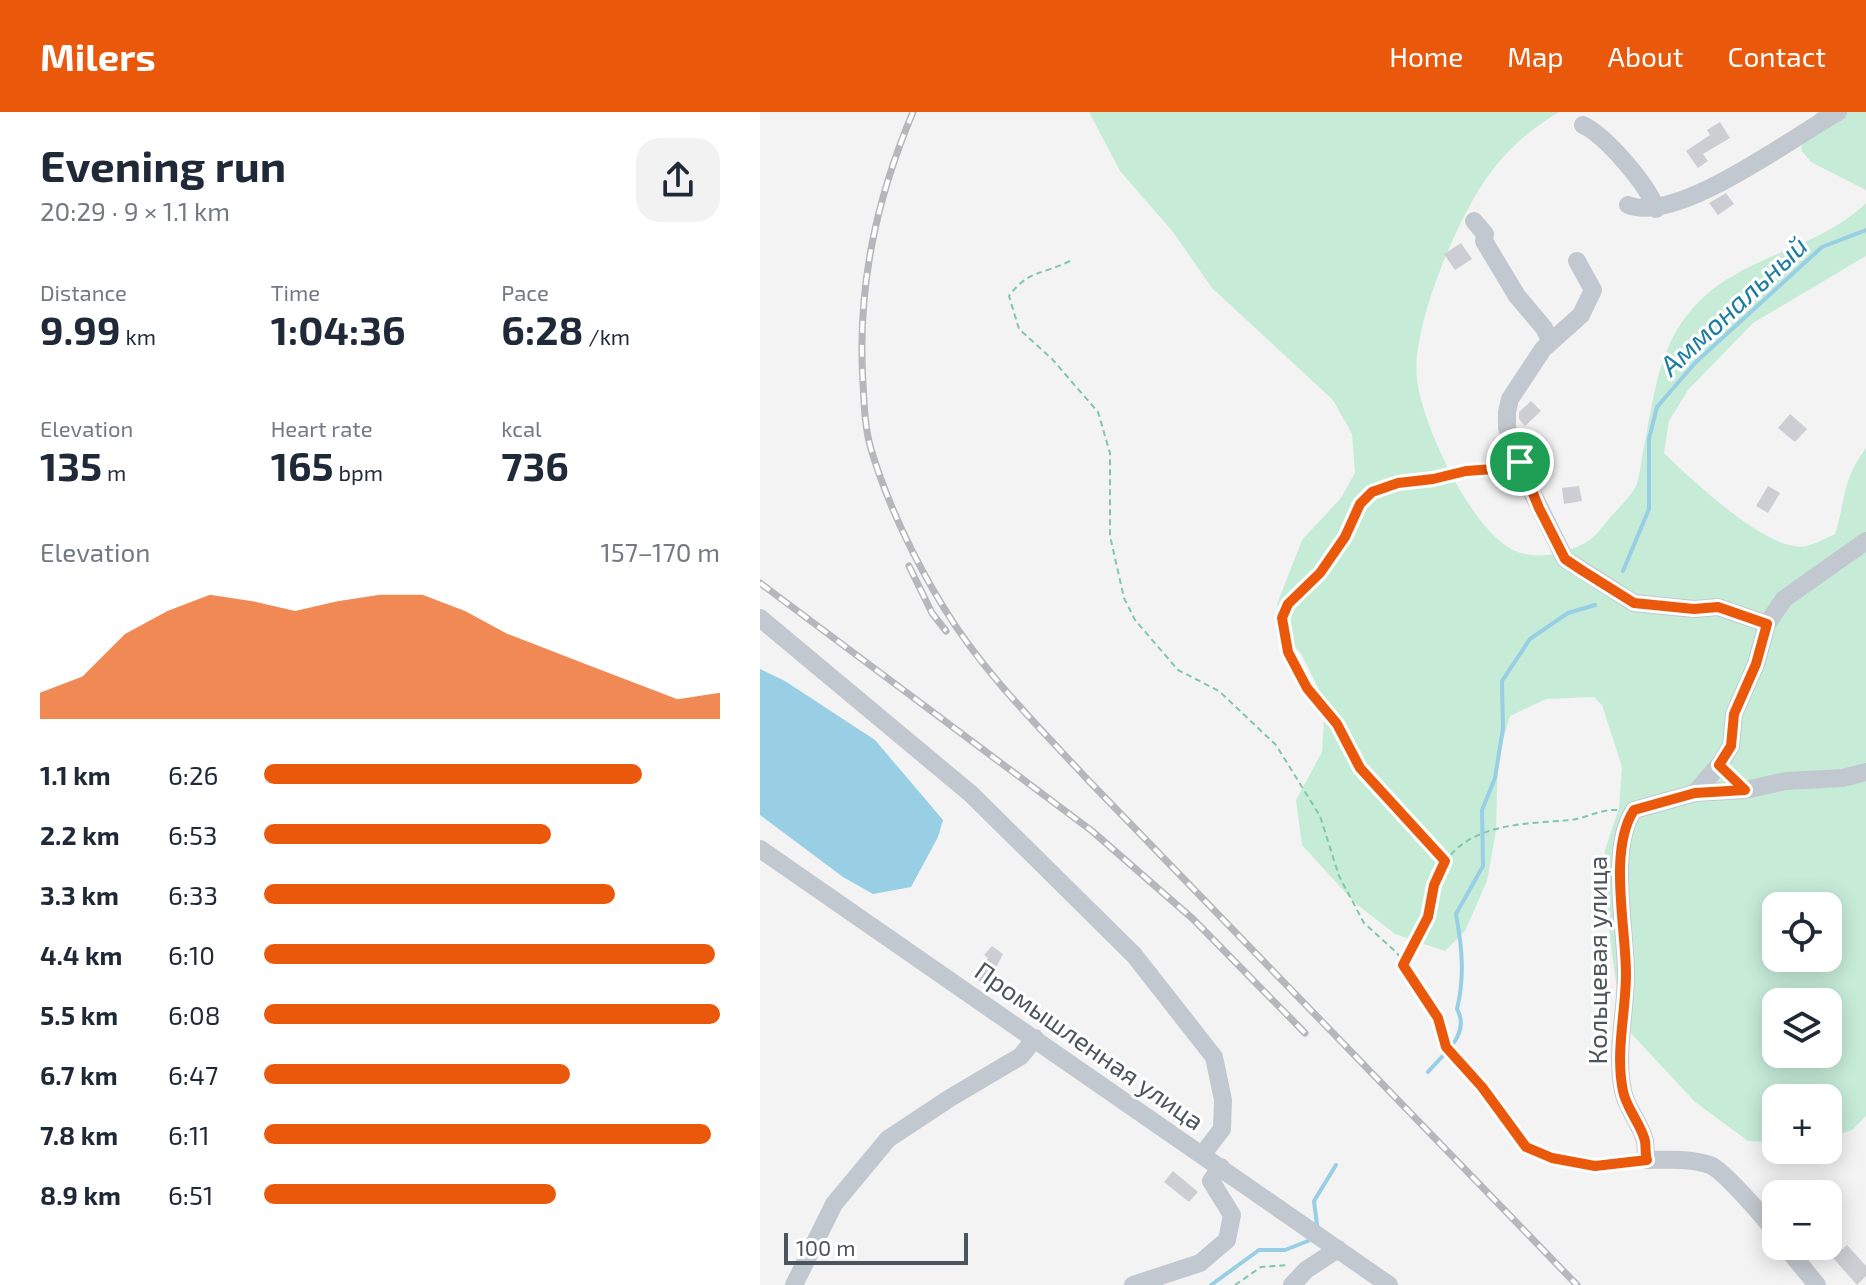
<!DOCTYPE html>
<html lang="en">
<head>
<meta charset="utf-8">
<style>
	body { margin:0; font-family:"Exo 2",sans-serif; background:#f2f2f3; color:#1f2937; height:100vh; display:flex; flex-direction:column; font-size:30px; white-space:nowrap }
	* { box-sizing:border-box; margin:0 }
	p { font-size:26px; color:#747a83 }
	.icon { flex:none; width:44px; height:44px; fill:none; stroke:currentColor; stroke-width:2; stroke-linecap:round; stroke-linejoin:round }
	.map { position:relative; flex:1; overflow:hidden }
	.panel { display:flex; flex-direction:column; background:#fff; width:760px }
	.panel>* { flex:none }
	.tools { position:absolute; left:1002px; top:780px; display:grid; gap:16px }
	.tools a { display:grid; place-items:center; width:80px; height:80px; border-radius:16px; background:#fff; box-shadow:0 4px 20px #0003; font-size:40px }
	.scale { position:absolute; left:24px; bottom:20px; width:184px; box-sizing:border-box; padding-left:8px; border:4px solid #4c545e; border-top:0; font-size:22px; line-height:28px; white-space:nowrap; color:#4c545e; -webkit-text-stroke:6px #fff; paint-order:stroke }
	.pin { position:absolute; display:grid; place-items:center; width:68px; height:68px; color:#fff; margin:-34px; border:4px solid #fff; border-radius:50%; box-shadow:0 2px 8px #0007 }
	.round { display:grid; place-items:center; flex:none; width:84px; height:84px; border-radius:24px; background:#f2f2f3 }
	.headline { display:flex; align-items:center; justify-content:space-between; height:136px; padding:0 40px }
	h1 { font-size:44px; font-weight:700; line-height:60px }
	.metrics { display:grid; grid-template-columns:repeat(3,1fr); gap:12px; height:136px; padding:8px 40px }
	.metrics div { display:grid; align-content:center }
	.metrics b { font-size:40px; font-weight:700 }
	.metrics small { font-size:22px; font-weight:400 }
	.metrics p { font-size:22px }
	.chart { height:224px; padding:16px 40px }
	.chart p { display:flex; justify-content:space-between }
	.chart svg { width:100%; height:144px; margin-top:8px; fill:#ea580c; opacity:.7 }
	ul { padding:0 40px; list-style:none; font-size:26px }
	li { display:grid; grid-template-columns:128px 96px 1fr; align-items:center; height:60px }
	li i { height:20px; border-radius:10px; background:#ea580c }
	header { display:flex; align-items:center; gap:48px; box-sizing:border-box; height:112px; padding:0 40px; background:#ea580c; color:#fff }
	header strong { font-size:38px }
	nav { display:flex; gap:44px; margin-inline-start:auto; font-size:28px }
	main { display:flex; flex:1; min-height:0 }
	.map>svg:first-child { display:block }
</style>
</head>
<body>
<header>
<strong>Milers</strong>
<nav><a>Home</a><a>Map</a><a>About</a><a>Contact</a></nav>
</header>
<main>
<section class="panel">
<div class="headline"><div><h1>Evening run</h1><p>20:29 · 9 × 1.1 km</p></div><a class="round"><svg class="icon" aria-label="share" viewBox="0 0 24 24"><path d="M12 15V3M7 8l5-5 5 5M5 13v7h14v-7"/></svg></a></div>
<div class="metrics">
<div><p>Distance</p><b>9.99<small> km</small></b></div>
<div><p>Time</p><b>1:04:36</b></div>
<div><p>Pace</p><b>6:28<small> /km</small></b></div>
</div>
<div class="metrics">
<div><p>Elevation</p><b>135<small> m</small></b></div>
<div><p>Heart rate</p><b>165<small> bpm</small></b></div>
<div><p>kcal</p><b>736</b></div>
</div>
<div class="chart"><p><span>Elevation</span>157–170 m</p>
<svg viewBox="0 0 160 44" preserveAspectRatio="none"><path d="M0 44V36L10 31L20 18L30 11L40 6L50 8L60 11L70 8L80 6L90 6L100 11L110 18L120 23L130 28L140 33L150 38L160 36V44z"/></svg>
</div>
<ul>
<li><b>1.1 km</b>6:26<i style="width:83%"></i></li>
<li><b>2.2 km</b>6:53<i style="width:63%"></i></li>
<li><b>3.3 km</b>6:33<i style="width:77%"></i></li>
<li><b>4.4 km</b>6:10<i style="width:99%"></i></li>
<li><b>5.5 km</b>6:08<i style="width:100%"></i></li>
<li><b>6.7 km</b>6:47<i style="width:67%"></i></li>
<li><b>7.8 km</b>6:11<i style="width:98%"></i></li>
<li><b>8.9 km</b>6:51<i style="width:64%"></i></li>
</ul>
</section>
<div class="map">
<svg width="1106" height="1173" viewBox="0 0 1106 1173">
	<rect width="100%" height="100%" fill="#f4f3f3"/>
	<path fill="#c6ecd8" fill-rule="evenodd" d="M329,0H799C771,17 748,36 728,64C697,107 651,215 657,267C662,313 711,417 753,438C776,449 808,442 828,429C836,424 843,414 849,407C857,397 870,386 876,374C880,364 881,350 883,339C891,302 895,261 912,227C955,142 1047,148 1106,91V144L993,211L928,278L909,309L904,341C930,366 1009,442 1046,434C1056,432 1066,426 1075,422C1086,387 1082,368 1106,336V1004L1092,1018L1068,1026V986H1016V1030L988,1029L935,990L867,917L859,892L845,791V738L859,696L862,655L842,593L834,585L786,587L750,604L738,646L736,719L727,769L705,819L685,839L635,822L595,791L542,733L536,688L562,640L565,590L542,543L520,518L517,492L542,428L581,386L595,361L592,322L573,288L452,176L413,120L360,59ZM1016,794H1068V846H1016ZM1016,890H1068V942H1016Z
		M1057,0H1106V78L1051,50L1041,38L1046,15Z"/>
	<path fill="#98cfe5" d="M0,557L25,569L115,628L183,708L178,725L151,775L113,782L83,765L0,703Z"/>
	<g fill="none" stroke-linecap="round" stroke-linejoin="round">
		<path stroke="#98cfe5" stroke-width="4" d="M863,459L889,397V327L897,295L936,250L1062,135L1106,118
			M668,960C684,941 711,922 697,897C705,864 702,835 696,802L723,754L722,698L735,666L743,616L742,569L770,527L808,501L835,493
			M557,1113L554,1089L576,1053
			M451,1173L499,1138H525L548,1129"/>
	</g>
	<path fill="#cdced4" d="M960,10L970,26L943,42L948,49L938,56L926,39L950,23L947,18Z
		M966,81L974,92L958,103L949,91Z
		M701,131L712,147L695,158L684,142Z
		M771,289L781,299L765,314L759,307V300Z
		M1030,302L1047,317L1035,330L1018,316Z
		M819,374L822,389L804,392L802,376Z
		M1008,374L1020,381L1008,401L996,394Z
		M232,834L243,842L231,866L227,864L221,871L215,866L228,846L224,843Z
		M413,1059L438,1080L429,1090L404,1070Z
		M1087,1133L1106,1154V1164L1097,1173L1073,1146Z"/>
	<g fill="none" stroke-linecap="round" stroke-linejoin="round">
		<path stroke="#81c7aa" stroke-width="2" stroke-dasharray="6 4" stroke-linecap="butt" d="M310,149C282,163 268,158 249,184L259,217L292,247L338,300L350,341V424L364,486L375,508L418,558L459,579L516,633L560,704L579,764L604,811L637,841L678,906L686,935L722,975L766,1035L792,1046L835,1054L870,1050
			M685,749L600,656L577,612L547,576L528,540L522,506L528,492L560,461L585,425L600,392L612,380L638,371L673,367L706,359L745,356
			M644,852C652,838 661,824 667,808C674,789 672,768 685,750C713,710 767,712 810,708C827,706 840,697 858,698
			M475,1173L501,1155L528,1153"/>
		<path stroke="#c2c8cf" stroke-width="18" d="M823,13C846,24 888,73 896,97
			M868,93C917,113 1034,24 1078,0
			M714,109L725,122L724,129L757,184L784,216L791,230
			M817,149L833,178L821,203L783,237L750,287L747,300V316L766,368L805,447L874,491L934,497L958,495L1007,512
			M0,506L211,682L374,843L454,945L463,988L462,1017L442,1043
			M935,681L985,678L1026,669L1083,666L1106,660
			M0,737L629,1173
			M1016,1122C1007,1108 963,1058 950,1053C930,1046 908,1048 887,1048C885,1042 886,1035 885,1029C881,1012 866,996 863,979C855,940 866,900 866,862C866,816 848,737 874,698L935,681L959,653L971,634L974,602L996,552L1007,512L1024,487L1106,429
			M1025,1134L1057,1173
			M34,1173L74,1092L128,1027L190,986L261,944L275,926
			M373,1173L440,1151L467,1128L472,1103L451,1069L461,1055
			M532,1173L546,1158L578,1137"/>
		<defs>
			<path id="rail" d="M153,0C116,88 97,175 103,271C104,292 105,317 111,337C127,391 155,449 184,496C223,560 278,614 328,668L817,1173
				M149,454L172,501L186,519
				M0,471L332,719L433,807L545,921"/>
		</defs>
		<use href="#rail" stroke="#b5b7bc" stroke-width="7"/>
		<use href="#rail" stroke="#fff" stroke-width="4" stroke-dasharray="12" stroke-linecap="butt"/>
	</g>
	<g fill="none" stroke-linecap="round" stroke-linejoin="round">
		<defs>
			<path id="route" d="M760,350L779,396L805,447L823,459L874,491L934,497L958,495L1007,512L996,552L974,602L971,634L959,653L985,678L935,681L874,698C848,738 866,815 866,862C866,900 855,940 863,979C866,996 881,1012 885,1029C886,1035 885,1042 887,1048L835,1054L792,1046L766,1035L722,975L686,935L678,906L643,853L668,805L674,773L685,749L600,656L577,612L547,576L528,540L522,506L528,492L560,461L585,425L600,392L612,380L638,371L673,367L706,359L748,356Z"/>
		</defs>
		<use href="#route" stroke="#fff" stroke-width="16"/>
		<use href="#route" stroke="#ea580c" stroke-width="10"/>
	</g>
	<g text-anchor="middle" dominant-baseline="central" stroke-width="6" stroke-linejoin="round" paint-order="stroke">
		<g font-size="26" fill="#4c545e" stroke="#fff">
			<text transform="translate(836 848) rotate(-90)">Кольцевая улица</text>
			<text transform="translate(330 933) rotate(35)">Промышленная улица</text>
		</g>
		<g font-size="28" font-style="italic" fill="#1b7ca2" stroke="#fff">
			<text transform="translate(973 193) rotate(-43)">Аммональный</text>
		</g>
	</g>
</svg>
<div class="tools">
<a><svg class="icon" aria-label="locate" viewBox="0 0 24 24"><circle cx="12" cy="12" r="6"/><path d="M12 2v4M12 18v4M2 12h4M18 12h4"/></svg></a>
<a><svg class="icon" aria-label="layers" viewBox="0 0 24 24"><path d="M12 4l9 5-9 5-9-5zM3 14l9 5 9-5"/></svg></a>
<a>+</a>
<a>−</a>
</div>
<div class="scale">100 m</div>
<div class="pin" style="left:760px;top:350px;background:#1e9e55"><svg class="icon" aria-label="arrive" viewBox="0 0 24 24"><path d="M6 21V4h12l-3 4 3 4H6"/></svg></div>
</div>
</main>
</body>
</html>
